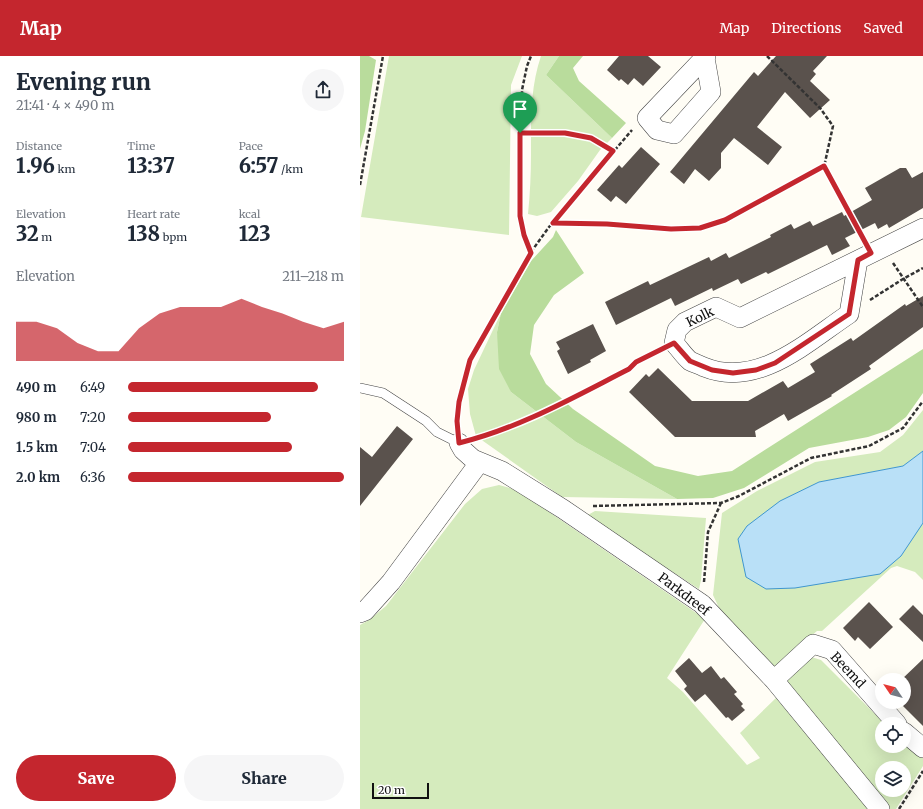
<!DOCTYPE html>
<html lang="en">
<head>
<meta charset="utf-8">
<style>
	body { margin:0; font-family:Merriweather,serif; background:#f6f6f7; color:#1f2937; height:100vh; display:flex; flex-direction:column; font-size:15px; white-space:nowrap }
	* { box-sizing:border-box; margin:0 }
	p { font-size:13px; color:#747a83 }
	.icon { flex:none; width:22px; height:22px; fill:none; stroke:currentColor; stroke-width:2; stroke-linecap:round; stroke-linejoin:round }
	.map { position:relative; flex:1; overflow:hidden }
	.details { display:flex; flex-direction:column; background:#fff; width:360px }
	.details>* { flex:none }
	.needle { width:26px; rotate:305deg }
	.controls { position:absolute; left:515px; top:617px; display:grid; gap:8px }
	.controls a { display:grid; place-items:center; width:36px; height:36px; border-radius:50%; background:#fff; box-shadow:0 4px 16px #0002; font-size:20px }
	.scale { position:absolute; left:12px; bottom:10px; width:57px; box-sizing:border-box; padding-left:4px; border:2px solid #111; border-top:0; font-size:11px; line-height:14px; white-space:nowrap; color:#111; -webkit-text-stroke:3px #fff; paint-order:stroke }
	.pin { position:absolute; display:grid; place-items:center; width:34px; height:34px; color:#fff; margin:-41px -17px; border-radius:50% 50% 50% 0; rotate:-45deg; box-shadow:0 0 4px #0007 }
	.pin .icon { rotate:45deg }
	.round { display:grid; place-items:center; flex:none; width:42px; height:42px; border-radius:21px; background:#f6f6f7 }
	.headline { display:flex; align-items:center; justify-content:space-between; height:68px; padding:0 16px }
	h1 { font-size:22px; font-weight:800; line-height:30px }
	.figures { display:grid; grid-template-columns:repeat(3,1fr); gap:6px; height:68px; padding:4px 16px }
	.figures div { display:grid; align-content:center }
	.figures b { font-size:20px; font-weight:800 }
	.figures small { font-size:11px; font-weight:400 }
	.figures p { font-size:11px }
	.chart { height:112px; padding:8px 16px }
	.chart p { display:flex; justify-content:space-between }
	.chart svg { width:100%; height:72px; margin-top:4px; fill:#c4262e; opacity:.7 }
	.action { display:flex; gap:8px; margin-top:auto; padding:8px 16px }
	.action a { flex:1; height:46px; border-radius:24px; background:#c4262e; color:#fff; font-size:16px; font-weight:800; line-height:46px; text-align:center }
	.action a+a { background:#f6f6f7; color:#1f2937 }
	ul { padding:0 16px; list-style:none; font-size:13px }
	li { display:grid; grid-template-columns:64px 48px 1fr; align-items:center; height:30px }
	li i { height:10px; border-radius:5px; background:#c4262e }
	header { display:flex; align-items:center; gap:24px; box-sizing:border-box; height:56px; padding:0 20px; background:#c4262e; color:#fff }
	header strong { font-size:19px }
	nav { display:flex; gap:22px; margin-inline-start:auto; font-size:14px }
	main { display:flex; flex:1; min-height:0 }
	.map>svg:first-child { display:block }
</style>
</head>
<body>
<header>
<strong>Map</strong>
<nav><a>Map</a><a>Directions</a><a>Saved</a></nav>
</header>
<main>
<section class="details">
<div class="headline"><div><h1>Evening run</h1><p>21:41 · 4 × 490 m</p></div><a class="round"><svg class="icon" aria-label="share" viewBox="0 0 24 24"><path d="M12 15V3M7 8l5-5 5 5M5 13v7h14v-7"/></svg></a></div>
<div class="figures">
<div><p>Distance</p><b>1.96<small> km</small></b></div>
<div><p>Time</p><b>13:37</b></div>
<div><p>Pace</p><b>6:57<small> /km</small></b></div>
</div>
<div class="figures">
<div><p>Elevation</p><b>32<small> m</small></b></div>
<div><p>Heart rate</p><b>138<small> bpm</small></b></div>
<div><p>kcal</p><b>123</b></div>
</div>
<div class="chart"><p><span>Elevation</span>211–218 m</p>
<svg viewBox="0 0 160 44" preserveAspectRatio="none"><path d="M0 44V20L10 20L20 24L30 33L40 38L50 38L60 24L70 15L80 11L90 11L100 11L110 6L120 11L130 15L140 20L150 24L160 20V44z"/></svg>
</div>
<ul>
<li><b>490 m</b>6:49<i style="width:88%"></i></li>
<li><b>980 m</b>7:20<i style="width:66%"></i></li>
<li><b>1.5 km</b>7:04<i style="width:76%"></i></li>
<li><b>2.0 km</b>6:36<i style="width:100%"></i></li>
</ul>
<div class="action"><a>Save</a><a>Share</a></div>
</section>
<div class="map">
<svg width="563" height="753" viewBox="0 0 563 753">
	<rect width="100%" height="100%" fill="#fffdf5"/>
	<path fill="#d5ebbd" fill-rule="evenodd" d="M29,0H162L151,29L149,179L1,161Z
		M181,0H199L186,19L252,82L240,94L218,125L191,156L177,160L168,158C170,138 171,118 171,98C171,65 170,32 181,0Z
		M141,257L137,276L151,336L216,386L317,443L202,441L116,380L110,358L108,333L114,314Z
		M563,354V395L543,410L459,426L420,445L541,500L563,467V524L555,516L537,510L531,512L462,575H457L415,611L360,554L353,539L362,457L397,435L455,406L520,396L543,379Z
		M139,429L157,434L345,563L307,622L323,636L387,709L400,702L380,677L416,642L509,753H0V569L9,564L26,550L105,448L122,433Z
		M235,455L346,462L341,524L339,533L226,460Z
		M451,601L461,604L525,668H522V690H544V684L563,700V710L536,753H529L429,631L427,624ZM522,712H544V734H522Z"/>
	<path fill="#b9dc9c" d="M0,0H9L16,4L5,75L0,93Z
		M199,0H223L213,12L219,25L266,67L252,82L186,19Z
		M196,174L224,217L194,239L174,269L170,298L186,328L213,353L295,410L338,420L372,415L563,293V337L546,361L529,374L508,381L449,392L384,432L353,442L317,443L216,386L151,336L139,313L137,276L141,257L171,205L193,181Z"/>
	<path fill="#b9e0f7" stroke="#3f96cf" d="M563,395V467L541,500L520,518L435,532L406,533L386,521L378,483L387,470L420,445L459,426L543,410Z"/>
	<path fill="#5a524d" d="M259,0H288L301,11L283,30L274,22L268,29L261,23L259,25L247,14Z
		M416,0H467L453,15L456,18L450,25L470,44L450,62L425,36L397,71L422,91L408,109L374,82L361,97V112L349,125L335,113L324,128L310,116L394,16L398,20Z
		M281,91L300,108L266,148L256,140L251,146L237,134L259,109L262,112Z
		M540,112H546L552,122L563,116V152L529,172L527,168L518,173L515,167L485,182L490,190L472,199L467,189L408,218L406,216L381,228L378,223L353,235L352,232L315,250L311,242L256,269L245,246L288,225L290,229L349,201L351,205L366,197L369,202L411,181L410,179L431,168L434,173L450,165L453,170L482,156L484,160L512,144L505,132Z
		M563,240V271L509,310L511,313L471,339L472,340L428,365L424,358L395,375L396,381H315L269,336L286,318L289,321L298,312L332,345H388L423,325L428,332L455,316L450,308L491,282L493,285L545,248L546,250Z
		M233,268L246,295L230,304L231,306L208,318L197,295L200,293L196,286Z
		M37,370L53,383L0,450V391L12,401Z
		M509,546L533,571L510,593L498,581L495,585L483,572Z
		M553,549L563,559V586L539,563Z
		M329,602L342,617L351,610L361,623L364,621L377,636L374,638L383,648L381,650L385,654L372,665L368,661L366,662L345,638L335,646L324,633L327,630L315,615Z
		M563,603V670L539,646H544V624H541Z"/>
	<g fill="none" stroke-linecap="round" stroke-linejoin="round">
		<defs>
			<path id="service" d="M0,332L23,337L66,365L77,376L99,387"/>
			<path id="minor" d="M345,2L351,36L314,78L297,74L287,62L346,0
				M498,204L489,258C447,286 398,333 344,311C340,309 334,307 330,305C324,300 319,292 314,287L317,274L325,266L356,251L380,262L563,172
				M99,387L103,394L113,403L142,415L203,453L342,548L414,624L520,753
				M0,557L5,555L31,526L119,407
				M414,624L453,588L472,594L537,668
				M544,676L563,692"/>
		</defs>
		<use href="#service" stroke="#444" stroke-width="10"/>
		<use href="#minor" stroke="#444" stroke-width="20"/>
		<path stroke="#333" stroke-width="2.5" stroke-dasharray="4 2" stroke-linecap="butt" d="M407,0L460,52L473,70L464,111L503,181
			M160,77H205L231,82L253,95
			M0,129L23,0
			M193,167L247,168L276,171L311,173L340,172L365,164L464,111
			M171,196L189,171L272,74
			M533,207L563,251
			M510,244L543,223L563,212
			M98,368L99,347L111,304L171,197L164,179L160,160L159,105L160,77L162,57V34L167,10L171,0
			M117,382L139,376L166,364L269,313L276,306L297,295
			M233,450L361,447L379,440L451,402L509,390L543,372L563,345
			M344,526L348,476L361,447
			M539,753L563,715"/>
		<use href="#service" stroke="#fff" stroke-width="9"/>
		<use href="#minor" stroke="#fff" stroke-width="19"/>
	</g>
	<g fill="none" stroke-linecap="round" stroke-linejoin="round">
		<defs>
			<path id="route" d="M160,77H205L231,82L253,95L193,167L247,168L311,173L340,172L365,164L464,110L511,197L498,204L489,258L415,307L396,314L373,317L352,314L330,305L314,287L276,306L269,313C214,341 160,372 99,387L97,365L99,346L110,304L171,197L164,179L160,160Z"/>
		</defs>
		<use href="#route" stroke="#fff" stroke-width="8"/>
		<use href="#route" stroke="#c4262e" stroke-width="5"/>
	</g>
	<g text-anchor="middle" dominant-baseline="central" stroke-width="4" stroke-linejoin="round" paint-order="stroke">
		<g font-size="13" fill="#111" stroke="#fff">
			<text transform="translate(340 261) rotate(-26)">Kolk</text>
			<text transform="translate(324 538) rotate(37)">Parkdreef</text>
			<text transform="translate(488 614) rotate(47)">Beemd</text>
		</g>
	</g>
</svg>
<div class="controls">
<a><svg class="needle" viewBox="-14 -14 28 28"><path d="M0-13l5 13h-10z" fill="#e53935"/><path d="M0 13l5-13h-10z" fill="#747a83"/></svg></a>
<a><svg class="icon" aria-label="locate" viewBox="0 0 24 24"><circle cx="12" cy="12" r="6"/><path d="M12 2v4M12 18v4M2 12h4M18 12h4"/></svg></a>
<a><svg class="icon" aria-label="layers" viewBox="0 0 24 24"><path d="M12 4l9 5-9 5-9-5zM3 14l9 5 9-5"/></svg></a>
</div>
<div class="scale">20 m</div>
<div class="pin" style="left:160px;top:77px;background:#1e9e55"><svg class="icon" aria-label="arrive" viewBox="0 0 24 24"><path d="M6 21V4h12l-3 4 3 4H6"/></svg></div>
</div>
</main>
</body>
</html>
